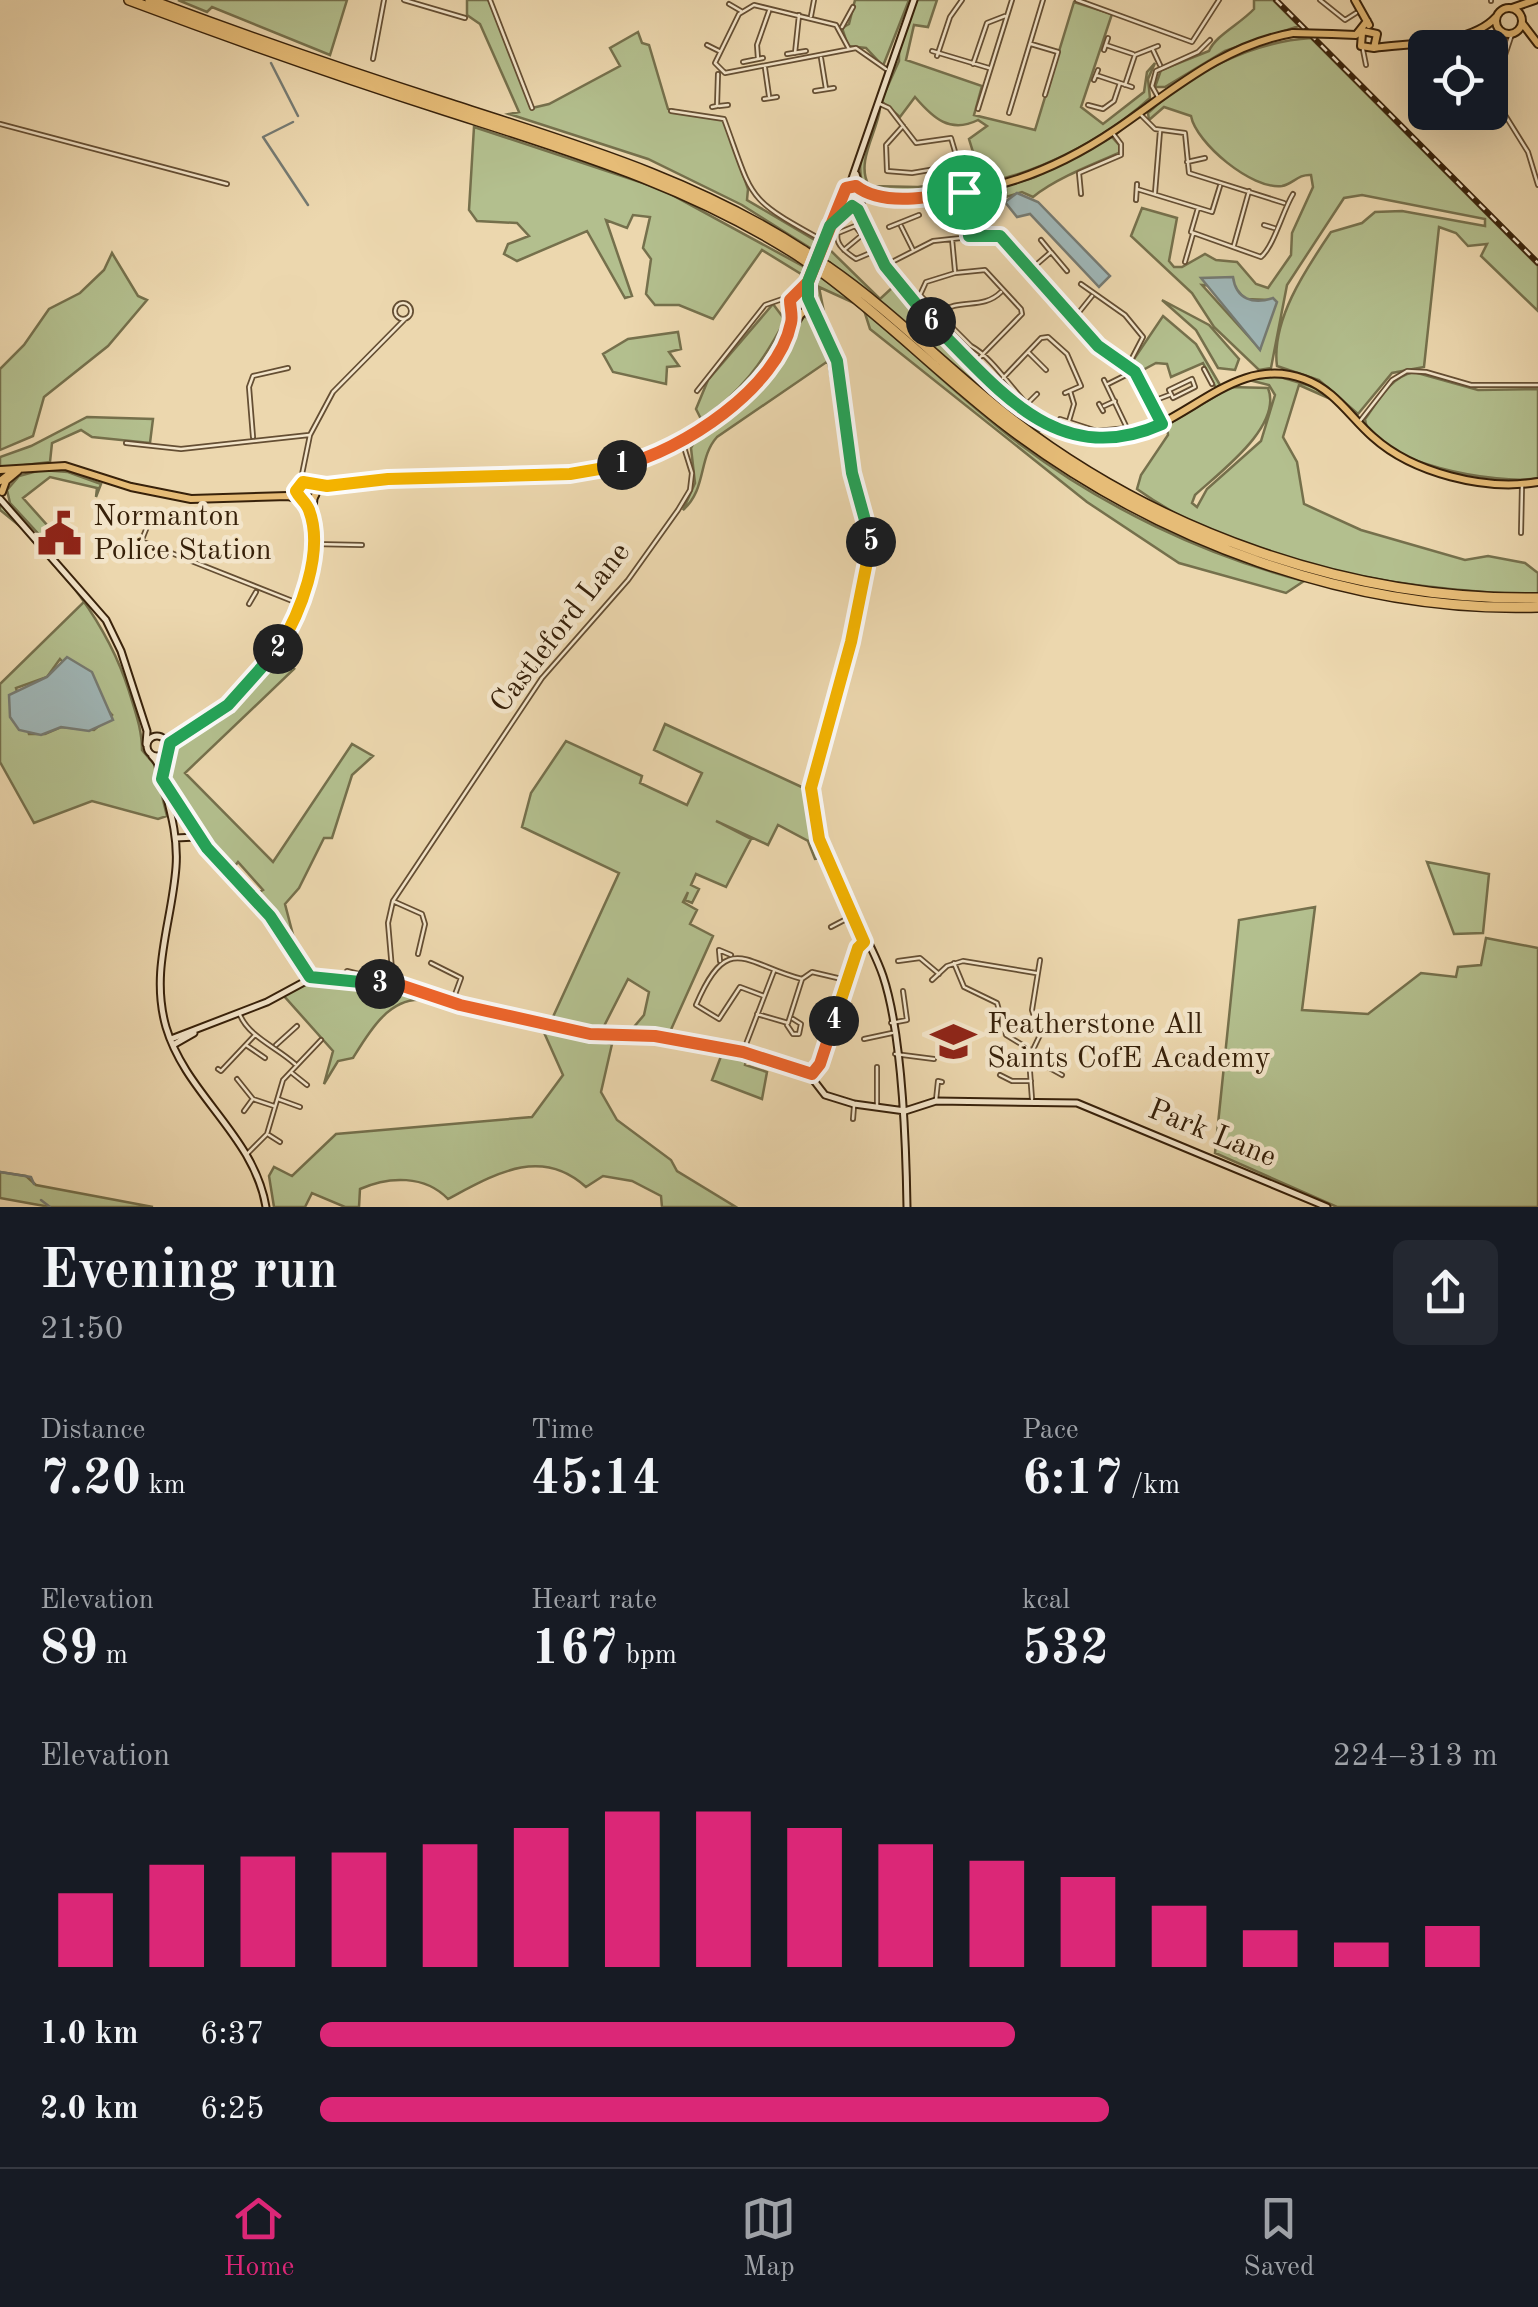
<!DOCTYPE html>
<html lang="en">
<head>
<meta charset="utf-8">
<style>
	body { margin:0; font-family:"Old Standard TT",serif; background:#242831; color:#f1f3f6; height:100vh; display:flex; flex-direction:column; font-size:38px; white-space:nowrap }
	* { box-sizing:border-box; margin:0 }
	p { font-size:32px; color:#9ea1a6 }
	.icon { flex:none; width:55px; height:55px; fill:none; stroke:currentColor; stroke-width:2; stroke-linecap:round; stroke-linejoin:round }
	.map { position:relative; height:1207px; overflow:hidden }
	.panel { display:flex; flex-direction:column; background:#171b24; flex:1 }
	.panel>* { flex:none }
	.controls { position:absolute; left:1408px; top:30px; display:grid; gap:20px }
	.controls a { display:grid; place-items:center; width:100px; height:100px; border-radius:15px; background:#171b24; box-shadow:0 10px 40px #0002; font-size:50px }
	.pin { position:absolute; display:grid; place-items:center; width:85px; height:85px; color:#fff; margin:-42px; border:5px solid #fff; border-radius:50%; box-shadow:0 2px 10px #0007 }
	.km { position:absolute; width:50px; height:50px; margin:-25px; border-radius:50%; background:#222; color:#fff; font-size:28px; line-height:50px; text-align:center }
	.round { display:grid; place-items:center; flex:none; width:105px; height:105px; border-radius:15px; background:#242831 }
	.overview { display:flex; align-items:center; justify-content:space-between; height:170px; padding:0 40px }
	h1 { font-size:55px; font-weight:600; line-height:75px }
	.figures { display:grid; grid-template-columns:repeat(3,1fr); gap:15px; height:170px; padding:10px 40px }
	.figures div { display:grid; align-content:center }
	.figures b { font-size:50px; font-weight:600 }
	.figures small { font-size:28px; font-weight:400 }
	.figures p { font-size:28px }
	.chart { height:280px; padding:20px 40px }
	.chart p { display:flex; justify-content:space-between }
	.chart svg { width:100%; height:180px; margin-top:10px; stroke:#db2777; stroke-width:6 }
	ul { padding:0 40px; list-style:none; font-size:32px }
	li { display:grid; grid-template-columns:160px 120px 1fr; align-items:center; height:75px }
	li i { height:25px; border-radius:12px; background:#db2777 }
	.tab-bar { display:flex; justify-content:space-around; align-items:center; height:140px; border-top:2px solid #363941; background:#171b24; font-size:28px; color:#9ea1a6 }
	.tab-bar a { display:grid; justify-items:center; gap:5px }
	.tab-bar .active { color:#db2777 }
	.map>svg:first-child { display:block }
</style>
</head>
<body>
<div class="map">
<svg width="1538" height="1207" viewBox="0 0 1538 1207">
	<rect width="100%" height="100%" fill="#ecd7ae"/>
	<filter id="stains"><feTurbulence type="fractalNoise" baseFrequency=".002" numOctaves="4"/><feColorMatrix values="0 0 0 0 .2 0 0 0 0 .09 0 0 0 0 .02 0 0 0 .5 -.17"/></filter>
	<radialGradient id="worn" r=".72"><stop offset=".6" stop-color="#630" stop-opacity="0"/><stop offset="1" stop-color="#630" stop-opacity=".3"/></radialGradient>
	<path fill="#b3bf8e" stroke="#75704c" stroke-width="2.5" fill-rule="evenodd" d="M178,0H347L330,55L212,7L207,12Z
		M467,0H491L532,108L549,104L620,66L610,48L638,32L642,43L649,45L668,109L724,119L748,189L747,200L818,242L815,251L742,205L648,159L509,114L519,112L480,24L467,15Z
		M855,0H909L883,66L866,48L848,46L842,28L849,24Z
		M917,0H937L928,27L914,25L906,60L982,86L974,115L1035,130L1074,2L1112,14L1081,107L1103,124L1144,92L1147,72L1155,63L1148,79L1150,98C1088,154 1003,189 920,192C901,193 885,196 867,190C850,170 869,127 880,108C878,131 855,162 869,186L918,187L981,178L969,139L987,126L978,120C950,134 933,118 915,97L900,117L881,101L899,61V47Z
		M1254,0H1273L1299,26L1225,51L1165,87H1155L1161,70L1209,51C1215,36 1240,24 1254,9Z
		M1311,38L1538,266V311L1481,256L1487,244L1468,246L1456,233L1439,227L1424,367L1392,373L1358,414L1319,380L1277,366C1271,320 1306,269 1331,232L1362,223L1375,212L1402,211L1485,226V219L1362,195L1344,198L1287,285L1271,368L1259,370L1214,327L1192,293L1131,236L1142,208L1177,218L1169,261L1174,267H1182L1205,254L1216,260L1237,262L1256,284L1268,288L1291,255L1292,233L1313,187L1311,175C1298,174 1293,184 1282,186C1252,190 1196,143 1191,116L1164,107L1149,120L1148,113C1192,72 1251,42 1311,38ZM1202,285L1234,287L1245,299L1269,300L1260,349Z
		M474,127L661,189L810,270L806,277L762,250L713,319L679,305H655L646,294L651,259L643,248L650,217L633,215L627,228L606,220L632,296L625,298L587,231L517,261L504,254L508,244L529,236L517,223L477,221L469,210Z
		M1112,137L1120,146L1119,153C1091,165 1055,179 1033,197L1022,192L1006,197V191L997,194L996,189L1035,177Z
		M826,246L880,299L894,286L1008,402L1046,430L1037,431C962,377 897,312 822,257Z
		M112,253L138,296L147,300L108,346L44,397L33,436L0,450V369L24,345L49,309L80,293L104,270Z
		M814,272C888,325 949,391 1021,445C1103,507 1204,555 1304,581L1286,593L1179,563L1087,502L870,329L863,307L819,287L829,338L815,309Z
		M1162,300L1209,325L1239,359L1235,370L1218,368L1196,330Z
		M773,304L785,320C763,362 741,393 701,419L696,409L708,380Z
		M802,316C844,323 844,444 852,477C857,497 869,516 870,536C872,572 847,659 832,692L851,626L866,532L848,472L828,361L717,437C698,458 707,489 683,510L695,483L691,448L695,441L747,396Z
		M1163,316L1196,344L1220,385L1216,388L1203,363L1171,377L1167,364L1156,363L1141,371L1132,362Z
		M678,332L681,349L669,352L679,366L667,367L666,384L613,372L603,354L628,339Z
		M1414,372L1478,390L1538,389V478C1502,486 1369,463 1365,419C1379,400 1390,377 1414,372Z
		M1277,376L1314,387L1333,400L1299,385L1283,437L1297,462L1304,504L1361,530L1465,560L1488,556L1525,563L1538,573V595C1406,590 1247,568 1137,489L1141,475L1168,435L1167,425L1231,387L1268,388C1283,426 1220,472 1195,495L1192,503L1197,507L1207,489L1261,441L1275,395L1269,385L1249,380Z
		M87,417L153,419L150,443L92,437L81,430L52,443L50,462L0,468V457L31,446Z
		M41,470L68,472L101,484L96,497L97,488L50,477L23,498L55,534L46,542L10,503L7,490L19,476Z
		M0,502C54,562 104,613 129,691C135,711 142,729 142,750L154,764L167,816L158,819L92,801L34,823L0,762V684L85,601L21,527L0,510ZM60,659L112,715L94,730L61,727L45,734H29L16,688L47,677Z
		M279,659L294,669L185,773L273,862L352,744L373,756L352,775L332,838H324L299,888L285,904L298,954L256,894L263,890L238,862L231,871C208,849 147,775 178,743C189,733 208,730 219,721C241,703 260,679 279,659Z
		M665,724L806,789L823,858L815,859L808,841L778,825L768,845L716,821L751,839L726,887L696,874L691,885L699,889L692,903L685,900L688,892L683,902L697,910L690,924L713,936L669,1034H628L644,1015L649,992L628,979L602,1030L552,1019L619,873L522,827L531,793L566,741L642,776L640,783L687,805L702,773L654,750Z
		M1427,862L1489,874L1483,933L1454,934Z
		M1315,907L1302,1010L1368,1014L1421,973L1456,977L1458,967L1481,965L1486,938L1538,948V1207H1337L1215,1153L1239,920Z
		M314,978L392,990L423,1000C389,997 369,1032 353,1058L338,1061L324,1084L333,1051L284,996Z
		M542,1028L612,1044L601,1092L617,1120L671,1160L677,1171L736,1207H662L661,1196L632,1181L603,1176L586,1187C541,1146 495,1174 448,1199C425,1175 389,1176 360,1189L359,1207H345L312,1193L305,1207H274L269,1176L274,1167L292,1176L336,1134L532,1117L563,1075Z
		M723,1051L747,1055L745,1065L767,1072L762,1099L712,1080Z
		M0,1172L26,1176L36,1185L153,1207H50L0,1198Z"/>
	<path fill="#9fb6b7" stroke="#757a72" stroke-width="2.5" d="M1017,193L1038,202L1110,276L1099,287L1030,214L1017,217L1005,202Z
		M1233,277C1236,299 1253,305 1273,298L1277,302L1260,350L1201,278Z
		M67,657L92,672L113,720L89,731L61,727L41,735L19,730L10,717L9,695L47,677Z"/>
	<g fill="none" stroke-linecap="round" stroke-linejoin="round">
		<path stroke="#757a72" stroke-width="2.5" d="M271,63L298,116
			M293,122L263,137L308,205
			M0,1172L31,1177L34,1184
			M41,1200L50,1207"/>
		<defs>
			<path id="street" d="M404,0L465,18
				M490,0L532,108
				M1077,0L1192,42L1219,0
				M1320,0L1345,20L1356,13
				M1491,1V0
				M729,4L741,11
				M811,16L814,0
				M842,27L853,7
				M1501,32L1506,42
				M1512,34L1492,94L1528,152L1538,185
				M1031,44L1058,52L1045,95
				M707,45L719,51
				M1106,45L1133,54
				M849,49L836,25L754,5L739,14L715,63L725,73L856,48L886,69
				M1104,50L1108,38
				M1153,50L1160,65
				M1363,50L1366,65
				M932,51L989,68
				M795,53L799,15
				M787,54L806,51
				M937,56L950,17L962,0
				M821,58L826,89
				M373,59L384,0
				M758,59L757,45L769,11
				M743,62L763,58
				M973,64L987,23L1005,16
				M765,68L769,96
				M1096,75L1132,87
				M1094,80L1098,70
				M1125,85L1135,55L1158,46
				M815,91L834,88
				M1158,97L1152,86L1156,71L1198,52L1210,40
				M764,99L777,97
				M878,103L889,108L916,143L951,138L959,165L912,173L887,171L886,145L903,126
				M1088,105L1103,109L1114,101L1120,83
				M719,106L728,105
				M712,107L717,106L718,74
				M978,109L1012,0
				M671,111L724,119C754,200 744,197 822,240
				M1009,113L1043,0
				M1140,114L1155,129L1185,133L1189,173L1284,203
				M0,124L227,184
				M1187,162L1205,158
				M1137,189L1212,212L1220,186
				M1155,193L1160,131
				M964,194L969,236
				M1081,194L1079,173L1121,155V144L1112,132
				M1136,200L1137,184
				M1198,208L1191,232L1261,257C1274,246 1283,210 1293,194
				M1264,225L1274,228
				M901,226L913,250
				M889,227L919,215
				M952,239L955,271
				M1041,240L1050,251
				M1234,245L1249,191
				M844,250L862,235L855,226L838,233C834,244 847,253 856,259L875,251
				M1185,262L1193,234
				M886,265L933,241L998,234L1098,346L1135,372L1162,423
				M1029,271L1051,252L1067,271
				M1081,284L1125,315L1143,337L1129,364
				M395 311a8 8 0 1 1 16 0a8 8 0 1 1-16 0Z
				M940,312C960,298 983,310 1001,292
				M1076,316L1092,296
				M1029,353L1046,370
				M974,364L983,354L1022,314L1021,309L985,270L955,273L926,282L920,295L971,346C993,358 1011,389 1031,408
				M1204,369L1212,384
				M1003,378L1041,338L1048,337L1067,354L1081,386L1065,393
				M1192,379L1195,387L1173,398L1169,390Z
				M1108,384L1132,372
				M697,391L765,305L791,296
				M1153,401L1169,395
				M1028,403L1037,394
				M1099,404L1103,411
				M1104,406L1115,401
				M1060,419L1097,431L1127,428L1104,380
				M1360,421L1392,380L1407,371L1426,372L1471,385H1538
				M1066,431L1074,404L1070,391
				M253,437L249,387L253,376L288,368
				M126,443L181,449L309,435
				M300,484L310,435L333,392L405,319
				M1521,533L1522,486
				M141,541L300,604
				M314,544L362,545
				M135,557L147,527
				M249,604L256,592
				M395,902L422,914L425,924L418,954
				M831,927L852,916
				M720,961L719,950L731,955
				M898,961L920,958L939,974
				M431,963L461,978L453,1000
				M954,963L964,987L997,1003L1006,1035L1029,1049
				M343,978L347,971L363,975V982
				M932,980L947,966L963,961L1036,973
				M393,981L388,923L393,901L542,678L628,580L678,510L690,490L692,473L683,444
				M764,996L740,987L719,1019L696,1005C728,929 746,965 802,979
				M757,1014L788,1023L802,979L812,972L846,980
				M240,1015C249,1037 278,1048 295,1064
				M891,1023L907,1020L903,991
				M787,1025L793,1034H799L801,1024L793,1019
				M864,1039L892,1033
				M246,1045L265,1058
				M276,1045L297,1026
				M743,1052L774,971
				M895,1054L934,1059
				M1031,1067L1044,1065L1062,1075
				M218,1069L221,1071L255,1035
				M292,1073L307,1085
				M813,1074L822,1058L858,948L864,942
				M1000,1075L1012,1081H1031
				M237,1079L253,1099L274,1106
				M278,1099L300,1107
				M1032,1099L1029,1058L1040,1035L1032,1010L1040,960
				M936,1100L938,1081L942,1082
				M877,1105V1067
				M244,1111L252,1100
				M853,1119L854,1106
				M269,1135L280,1142
				M248,1153L267,1134L283,1080L321,1040"/>
			<path id="secondary" d="M856,174L860,188
				M849,187L914,0
				M810,305L837,361L852,473L872,537L851,642L812,782C806,855 861,912 883,976C902,1033 906,1145 907,1207
				M0,499L106,620L121,651L147,731L146,744
				M147 746a10 10 0 1 1 20 0a10 10 0 1 1-20 0Z
				M167,748L228,705L281,645L307,579L314,498
				M152,756C162,766 162,778 165,791C172,816 178,841 176,867C172,922 150,971 166,1027C186,1095 254,1135 266,1207
				M169,794L218,863L270,916L310,977
				M176,838L196,837
				M171,1039L267,1002L317,975L364,985L397,984L460,1005L590,1034L655,1036L748,1054L805,1069L825,1095L854,1104L905,1111L936,1101L1077,1103L1327,1207
				M173,1045L194,1033"/>
			<path id="primary" d="M1355,0L1369,25
				M1496 21a13 13 0 1 1 26 0a13 13 0 1 1-26 0Z
				M1512,8L1535,0
				M1522,23L1538,44
				M1362,33L1361,46L1374,48L1377,34L1363,31
				M1332,34L1356,35L1367,21
				M1374,48C1408,43 1471,45 1496,17
				M843 196a10 10 0 1 1 20 0a10 10 0 1 1-20 0Z
				M863,192C886,201 914,198 938,196C1002,190 1062,166 1115,130C1172,91 1223,45 1293,33
				M853,206C870,223 876,252 890,273C918,314 997,399 1041,423C1065,436 1094,441 1122,437C1187,427 1234,353 1304,379C1335,390 1350,417 1373,437C1413,473 1485,491 1538,482
				M801,314L809,308V282L844,201
				M791,320L792,297H807
				M0,470L65,466L131,487L191,499L288,496L302,500
				M296 491a10 10 0 1 1 20 0a10 10 0 1 1-20 0Z
				M0,481L13,471
				M313,483L570,474L639,461L682,443L729,410L768,366L801,314
				M2,492L6,481L18,471"/>
			<path id="highway" d="M129,0C233,39 338,76 444,110C568,150 689,185 800,257
				M150,0C248,37 346,71 446,103C571,144 692,178 804,251
				M828,267C892,311 947,369 1009,417C1157,532 1349,601 1538,598
				M823,273C888,321 945,379 1009,428C1157,540 1351,613 1538,607"/>
		</defs>
		<use href="#street" stroke="#644e33" stroke-width="6"/>
		<use href="#secondary" stroke="#37210a" stroke-width="9"/>
		<use href="#primary" stroke="#37210a" stroke-width="10"/>
		<use href="#highway" stroke="#37210a" stroke-width="12"/>
		<use href="#street" stroke="#f3e5ca" stroke-width="2.5"/>
		<use href="#secondary" stroke="#f3e5ca" stroke-width="5"/>
		<use href="#primary" stroke="#e6bc77" stroke-width="6"/>
		<use href="#highway" stroke="#e6bc77" stroke-width="9"/>
		<defs>
			<path id="rail" d="M1276,0L1538,263"/>
		</defs>
		<use href="#rail" stroke="#37210a" stroke-width="6"/>
		<use href="#rail" stroke="#f3e5ca" stroke-width="2.5" stroke-dasharray="8" stroke-linecap="butt"/>
		<defs>
			<path id="primary-bridge" d="M1293,33L1332,34"/>
			<path id="highway-bridge" d="M804,251L828,267
				M800,257L823,273"/>
		</defs>
		<use href="#primary-bridge" stroke="#37210a" stroke-width="10" stroke-linecap="butt"/>
		<use href="#highway-bridge" stroke="#37210a" stroke-width="12" stroke-linecap="butt"/>
		<use href="#primary-bridge" stroke="#e6bc77" stroke-width="6"/>
		<use href="#highway-bridge" stroke="#e6bc77" stroke-width="9"/>
	</g>
	<g fill="none" stroke-linecap="round" stroke-linejoin="round">
		<defs>
			<path id="split-1" d="M622,465C681,451 778,388 791,323C793,316 790,307 790,300L808,282L846,188L856,186C883,207 931,197 964,192"/>
			<path id="split-2" d="M278,649C300,614 325,552 309,510C306,502 300,499 296,491L303,482L327,486L388,479L570,474L622,465"/>
			<path id="split-3" d="M278,649L228,705L170,743L162,779L207,848L270,916L310,977L380,984"/>
			<path id="split-4" d="M380,984H397L460,1005L590,1034L655,1036L743,1052L812,1074L820,1064L834,1021"/>
			<path id="split-5" d="M834,1021L858,948L864,942L819,839L811,788L851,642L871,542"/>
			<path id="split-6" d="M871,542L852,473L837,361L808,298V282L830,226L852,206L858,210L885,266L931,322"/>
			<path id="split-7" d="M931,322C998,388 1057,471 1162,424L1135,372L1098,346L1000,236H969L964,192"/>
		</defs>
		<use href="#split-1" stroke="#fff" stroke-width="20"/>
		<use href="#split-2" stroke="#fff" stroke-width="20"/>
		<use href="#split-3" stroke="#fff" stroke-width="20"/>
		<use href="#split-4" stroke="#fff" stroke-width="20"/>
		<use href="#split-5" stroke="#fff" stroke-width="20"/>
		<use href="#split-6" stroke="#fff" stroke-width="20"/>
		<use href="#split-7" stroke="#fff" stroke-width="20"/>
		<use href="#split-1" stroke="#f0652b" stroke-width="12"/>
		<use href="#split-2" stroke="#f5b400" stroke-width="12"/>
		<use href="#split-3" stroke="#22a559" stroke-width="12"/>
		<use href="#split-4" stroke="#f0652b" stroke-width="12"/>
		<use href="#split-5" stroke="#f5b400" stroke-width="12"/>
		<use href="#split-6" stroke="#22a559" stroke-width="12"/>
		<use href="#split-7" stroke="#22a559" stroke-width="12"/>
	</g>
	<defs>
		<symbol id="civic-bare" viewBox="-9 -9 18 18"><path d="M-.6-6.5H3V-4.5H.6V-3L4-1V1h2V6H-6V1h2V-1L-.6-3ZM-1.2 2.5V6h2.4V2.5Z" fill="#8f2418" stroke="#f3e5ca" stroke-width="2.5" paint-order="stroke"/></symbol>
		<symbol id="school-bare" viewBox="-9 -9 18 18"><path d="M0-5L7-2L0 1L-7-2ZM-4 1L0 2.5L4 1V4Q0 6-4 4Z" fill="#8f2418" stroke="#f3e5ca" stroke-width="2.5" paint-order="stroke"/></symbol>
	</defs>
	<g fill-rule="evenodd">
		<use href="#civic-bare" x="28" y="502" width="63" height="63"/>
		<use href="#school-bare" x="922" y="1010" width="63" height="63"/>
	</g>
	<g text-anchor="middle" dominant-baseline="central" stroke-width="9" stroke-linejoin="round" paint-order="stroke">
		<g font-size="30" fill="#37210a" stroke="#f3e5ca" text-anchor="start">
			<text x="93" y="517">Normanton<tspan x="93" dy="34">Police Station</tspan></text>
			<text x="987" y="1025">Featherstone All<tspan x="987" dy="34">Saints CofE Academy</tspan></text>
		</g>
		<g font-size="30" fill="#37210a" stroke="#f3e5ca">
			<text transform="translate(561 628) rotate(-52)">Castleford Lane</text>
			<text transform="translate(1212 1134) rotate(22)">Park Lane</text>
		</g>
	</g>
	<rect width="100%" height="100%" filter="url(#stains)"/>
	<rect width="100%" height="100%" fill="url(#worn)"/>
</svg>
<div class="controls">
<a><svg class="icon" aria-label="locate" viewBox="0 0 24 24"><circle cx="12" cy="12" r="6"/><path d="M12 2v4M12 18v4M2 12h4M18 12h4"/></svg></a>
</div>
<div class="pin" style="left:964px;top:192px;background:#1e9e55"><svg class="icon" aria-label="arrive" viewBox="0 0 24 24"><path d="M6 21V4h12l-3 4 3 4H6"/></svg></div>
<b class="km" style="left:622px;top:465px">1</b>
<b class="km" style="left:278px;top:649px">2</b>
<b class="km" style="left:380px;top:984px">3</b>
<b class="km" style="left:834px;top:1021px">4</b>
<b class="km" style="left:871px;top:542px">5</b>
<b class="km" style="left:931px;top:322px">6</b>
</div>
<section class="panel">
<div class="overview"><div><h1>Evening run</h1><p>21:50</p></div><a class="round"><svg class="icon" aria-label="share" viewBox="0 0 24 24"><path d="M12 15V3M7 8l5-5 5 5M5 13v7h14v-7"/></svg></a></div>
<div class="figures">
<div><p>Distance</p><b>7.20<small> km</small></b></div>
<div><p>Time</p><b>45:14</b></div>
<div><p>Pace</p><b>6:17<small> /km</small></b></div>
</div>
<div class="figures">
<div><p>Elevation</p><b>89<small> m</small></b></div>
<div><p>Heart rate</p><b>167<small> bpm</small></b></div>
<div><p>kcal</p><b>532</b></div>
</div>
<div class="chart"><p><span>Elevation</span>224–313 m</p>
<svg viewBox="0 0 160 44" preserveAspectRatio="none"><path d="M5 44V26M15 44V19M25 44V17M35 44V16M45 44V14M55 44V10M65 44V6M75 44V6M85 44V10M95 44V14M105 44V18M115 44V22M125 44V29M135 44V35M145 44V38M155 44V34"/></svg>
</div>
<ul>
<li><b>1.0 km</b>6:37<i style="width:59%"></i></li>
<li><b>2.0 km</b>6:25<i style="width:67%"></i></li>
</ul>
</section>
<nav class="tab-bar">
<a class="active"><svg class="icon" aria-label="home" viewBox="0 0 24 24"><path d="M3 11l9-7 9 7M6 9v11h12V9"/></svg>Home</a>
<a><svg class="icon" aria-label="map" viewBox="0 0 24 24"><path d="M3 6l6-2 6 2 6-2v14l-6 2-6-2-6 2zM9 4v14M15 6v14"/></svg>Map</a>
<a><svg class="icon" aria-label="saved" viewBox="0 0 24 24"><path d="M7 4h10v16l-5-4-5 4z"/></svg>Saved</a>
</nav>
</body>
</html>
